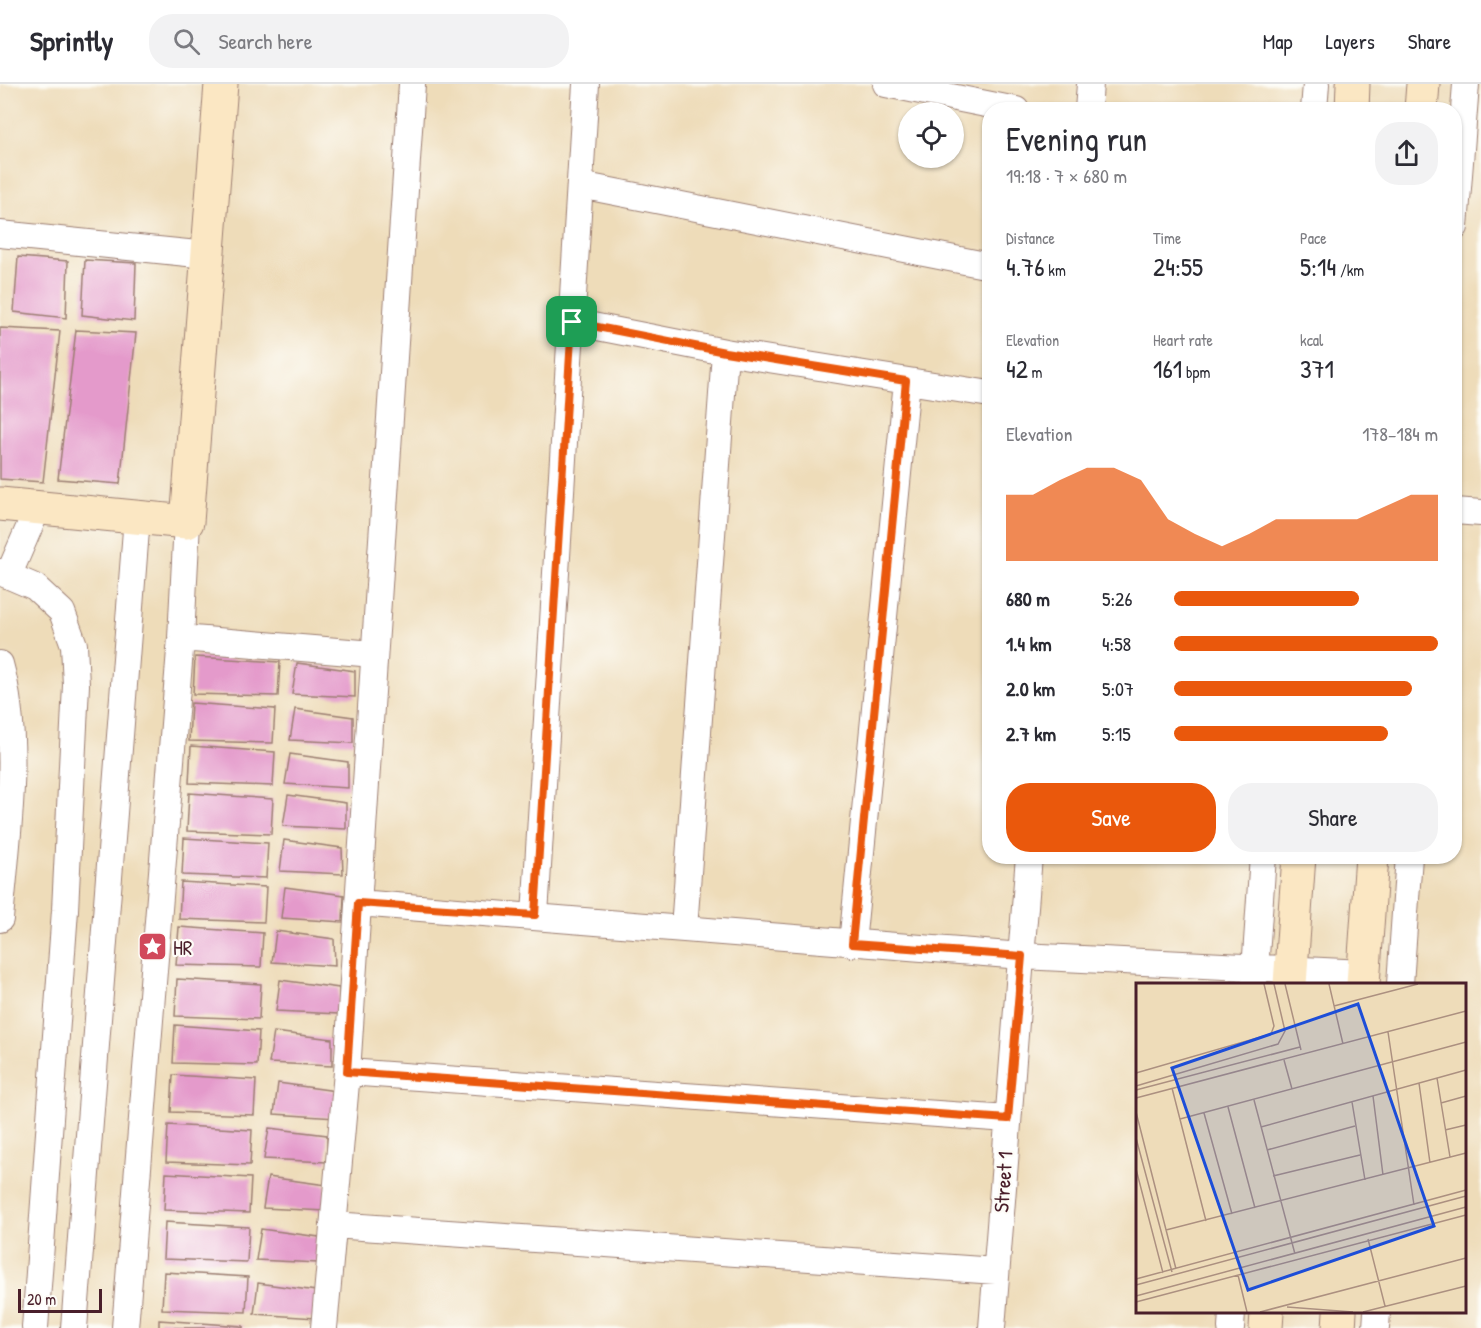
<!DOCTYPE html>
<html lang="en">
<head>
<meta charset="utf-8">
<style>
	body { margin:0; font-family:"Patrick Hand",sans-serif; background:#f2f2f3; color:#2b2b33; height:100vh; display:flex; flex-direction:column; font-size:22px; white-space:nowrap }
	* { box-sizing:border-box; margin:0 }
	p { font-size:20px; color:#7c7c81 }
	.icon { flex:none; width:33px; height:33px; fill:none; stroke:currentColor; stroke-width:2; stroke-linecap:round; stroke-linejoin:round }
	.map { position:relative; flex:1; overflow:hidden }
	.side { position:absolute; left:982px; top:18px; width:480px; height:762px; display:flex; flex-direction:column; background:#fff; border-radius:24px; box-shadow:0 2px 4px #0004 }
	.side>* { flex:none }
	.controls { position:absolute; left:898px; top:18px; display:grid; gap:12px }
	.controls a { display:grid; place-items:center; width:66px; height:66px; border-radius:50%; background:#fff; box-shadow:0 2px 4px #0004; font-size:30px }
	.scale { position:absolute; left:18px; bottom:15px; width:84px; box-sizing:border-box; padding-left:6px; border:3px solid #4a1f2b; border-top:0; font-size:16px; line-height:21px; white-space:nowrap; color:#4a1f2b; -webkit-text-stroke:4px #fdfcf7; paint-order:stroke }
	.pin { position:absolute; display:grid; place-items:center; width:51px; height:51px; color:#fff; margin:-26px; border-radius:12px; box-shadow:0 3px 9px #0006 }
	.round { display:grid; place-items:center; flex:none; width:63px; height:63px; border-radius:24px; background:#f2f2f3 }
	.overview { display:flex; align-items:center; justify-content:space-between; height:102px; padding:0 24px }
	h1 { font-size:33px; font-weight:600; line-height:45px }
	.stats { display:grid; grid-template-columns:repeat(3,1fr); gap:9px; height:102px; padding:6px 24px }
	.stats div { display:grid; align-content:center }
	.stats b { font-size:26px; font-weight:600 }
	.stats small { font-size:16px; font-weight:400 }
	.stats p { font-size:16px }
	.chart { height:168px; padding:12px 24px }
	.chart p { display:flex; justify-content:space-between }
	.chart svg { width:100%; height:108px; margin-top:6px; fill:#ea580c; opacity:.7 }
	.cta { display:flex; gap:12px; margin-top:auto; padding:12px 24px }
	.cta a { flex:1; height:69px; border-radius:24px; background:#ea580c; color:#fff; font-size:24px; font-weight:600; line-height:69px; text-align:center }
	.cta a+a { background:#f2f2f3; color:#2b2b33 }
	ul { padding:0 24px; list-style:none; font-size:20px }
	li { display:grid; grid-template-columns:96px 72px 1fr; align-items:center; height:45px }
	li i { height:15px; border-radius:8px; background:#ea580c }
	header { display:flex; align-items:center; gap:36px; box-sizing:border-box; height:84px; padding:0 30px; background:#fff; border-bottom:2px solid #e1e1e2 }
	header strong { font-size:28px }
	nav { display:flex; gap:33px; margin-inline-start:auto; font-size:21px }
	.search { width:420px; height:54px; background:#f2f2f3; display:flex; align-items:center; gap:15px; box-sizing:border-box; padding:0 21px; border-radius:24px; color:#7c7c81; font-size:22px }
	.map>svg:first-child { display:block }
</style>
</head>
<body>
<header>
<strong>Sprintly</strong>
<div class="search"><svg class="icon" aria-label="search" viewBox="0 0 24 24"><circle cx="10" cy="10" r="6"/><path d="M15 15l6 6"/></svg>Search here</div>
<nav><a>Map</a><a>Layers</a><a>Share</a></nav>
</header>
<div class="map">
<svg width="1481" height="1244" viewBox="0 0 1481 1244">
	<rect width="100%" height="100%" fill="#fdfcf7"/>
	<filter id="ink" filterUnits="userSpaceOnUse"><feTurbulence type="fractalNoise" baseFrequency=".0167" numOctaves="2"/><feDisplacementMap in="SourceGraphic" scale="12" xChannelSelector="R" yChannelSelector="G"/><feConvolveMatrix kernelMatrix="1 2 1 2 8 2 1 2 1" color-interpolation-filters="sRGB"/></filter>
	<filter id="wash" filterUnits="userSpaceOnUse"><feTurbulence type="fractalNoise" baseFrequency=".008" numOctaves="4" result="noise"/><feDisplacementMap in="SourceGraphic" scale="24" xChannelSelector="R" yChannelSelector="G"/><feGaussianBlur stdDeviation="1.35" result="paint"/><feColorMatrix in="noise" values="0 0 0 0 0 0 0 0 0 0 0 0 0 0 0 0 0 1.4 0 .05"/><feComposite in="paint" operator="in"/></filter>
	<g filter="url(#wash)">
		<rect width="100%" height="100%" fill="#eedcb9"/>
		<g id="blocks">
			<path fill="#e49acb" d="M18,173L68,177L66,234L14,228Z
				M85,176L136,179L134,237L82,231Z
				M0,244L60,247L43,398L0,395Z
				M76,246L136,249L120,400L58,395Z
				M195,573L280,578L278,612L193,610Z
				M297,579L355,587V613L292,610Z
				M191,619L275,625L273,659L189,657Z
				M295,625L353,633V659L290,656Z
				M191,662L275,668L273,702L189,699Z
				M290,670L348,678V704L285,700Z
				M189,709L273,715L271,750L187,747Z
				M288,711L346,719V745L283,742Z
				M184,754L268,759L266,794L182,791Z
				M284,756L342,764L343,790L280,787Z
				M181,798L266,803L264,838L179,835Z
				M285,803L344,811L343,838L281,834Z
				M179,843L263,849L261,883L176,881Z
				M276,847L334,855L335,882L272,878Z
				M177,895L261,900L259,935L175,932Z
				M280,896L339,904V930L276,927Z
				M175,941L259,947L257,981L173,979Z
				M274,948L332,955V982L269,979Z
				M173,991L256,996L254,1031L171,1028Z
				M278,999L336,1007V1034L274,1030Z
				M168,1041L252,1046L250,1081L166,1078Z
				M269,1044L327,1051V1078L264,1075Z
				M166,1089L251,1094L249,1129L164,1126Z
				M268,1093L326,1101V1127L263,1124Z
				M165,1138L249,1143L247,1178L163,1175Z
				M261,1145L319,1153V1179L256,1176Z
				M164,1188L248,1193L246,1228L162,1225Z
				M258,1199L316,1207V1234L254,1230Z
				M159,1236L243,1242V1244H159Z"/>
		</g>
	</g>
	<g filter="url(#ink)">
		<use href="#blocks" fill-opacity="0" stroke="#9c7e72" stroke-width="1.5"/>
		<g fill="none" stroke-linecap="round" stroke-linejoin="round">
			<defs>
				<path id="street" d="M886,0L1016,26
					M1088,26L1090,0
					M1314,26L1316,0
					M580,101L990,182
					M1455,143L1466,0
					M0,150L207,171
					M572,238L725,268L990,310
					M1455,427L1481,429
					M0,488L35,503L62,528L74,561L76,601L65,826L35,1244
					M9,490L38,423
					M181,554L374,570
					M0,580C22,659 7,754 0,835
					M358,819L1022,872L1364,889
					M535,831L586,0
					M684,845L725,268
					M852,860L907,297
					M1254,900L1263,772
					M1400,900L1409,772
					M347,988L1008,1035
					M333,1141L996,1187
					M74,1244L137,433
					M125,1244L181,554L187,438
					M324,1244L347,988L412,0
					M992,1244L1029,772
					M1231,1244L1232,1228
					M1376,1244L1377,1228"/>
				<path id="secondary" d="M1352,26L1353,0
					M1421,26L1423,0
					M0,420L187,438L221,0
					M1290,900L1299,772
					M1363,900L1372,772
					M1266,1244L1267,1228
					M1339,1244L1340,1228"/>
			</defs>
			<use href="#street" stroke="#9c7e72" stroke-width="28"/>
			<use href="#secondary" stroke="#9c7e72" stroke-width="35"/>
			<use href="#street" stroke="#fff" stroke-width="26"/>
			<use href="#secondary" stroke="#fbe7c3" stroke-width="33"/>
		</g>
	</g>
	<g fill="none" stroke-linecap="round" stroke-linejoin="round" filter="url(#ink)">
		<defs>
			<path id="route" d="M572,238L725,268L906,297L852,860L1022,872L1008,1035L347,988L358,819L535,831Z"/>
		</defs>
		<use href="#route" stroke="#fff" stroke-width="12"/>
		<use href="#route" stroke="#ea580c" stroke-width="8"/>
	</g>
	<defs>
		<symbol id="sight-square" viewBox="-11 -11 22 22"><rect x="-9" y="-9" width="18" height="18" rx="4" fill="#d1495b" stroke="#fdfcf7"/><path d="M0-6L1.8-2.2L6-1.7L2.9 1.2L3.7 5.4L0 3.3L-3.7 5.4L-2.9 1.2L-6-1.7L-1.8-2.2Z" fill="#fff"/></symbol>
	</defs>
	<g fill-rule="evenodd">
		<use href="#sight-square" x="136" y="846" width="33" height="33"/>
	</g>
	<g text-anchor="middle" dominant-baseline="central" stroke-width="4.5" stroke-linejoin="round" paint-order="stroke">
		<g font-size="21" fill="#4a1f2b" stroke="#fdfcf7" text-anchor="start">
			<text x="173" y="863">HR</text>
		</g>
		<g font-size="21" fill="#4a1f2b" stroke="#fdfcf7">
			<text transform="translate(1003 1098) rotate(-86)">Street 1</text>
		</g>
	</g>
	<g transform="translate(1136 899)">
		<rect width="330" height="330" fill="#eedcb9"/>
		<path fill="none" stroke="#ac9080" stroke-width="1.5" d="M149,1L165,67M193,1L207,61M198,23L282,1M252,49L278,222M148,77L156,106M0,90L135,51L138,43L128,1M301,95L314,174M283,100L294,180M0,103L142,61L149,48L138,1M36,105L70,238M0,107L164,64M237,113L247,192M0,115L330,28M118,117L159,271M216,119L229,197M305,120L330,113M92,124L119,225M0,129L40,286M68,130L96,231M44,136L330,59M125,144L330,87M309,147L330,142M0,155L36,289M131,167L219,143M0,186L27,290M137,193L224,172M30,247L330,170M232,256L249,323M102,292L111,329M0,296L330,207M0,302L330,213M0,313L330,224M0,319L330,232M151,324L217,329M124,329L330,275M227,329L330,303"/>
		<path fill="#1d4ed8" fill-opacity="0.15" stroke="#1d4ed8" stroke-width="3" d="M222,21L298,243L112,307L36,85Z"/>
		<rect width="330" height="330" fill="none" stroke="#4a1f2b" stroke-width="3"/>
	</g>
</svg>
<div class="controls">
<a><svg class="icon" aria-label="locate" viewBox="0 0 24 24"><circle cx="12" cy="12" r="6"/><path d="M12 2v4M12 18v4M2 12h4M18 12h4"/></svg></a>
</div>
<div class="scale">20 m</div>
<div class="pin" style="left:572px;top:238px;background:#1e9e55"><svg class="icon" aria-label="arrive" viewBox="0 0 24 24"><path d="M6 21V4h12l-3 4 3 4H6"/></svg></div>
<section class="side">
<div class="overview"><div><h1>Evening run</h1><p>19:18 · 7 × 680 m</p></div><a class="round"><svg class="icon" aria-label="share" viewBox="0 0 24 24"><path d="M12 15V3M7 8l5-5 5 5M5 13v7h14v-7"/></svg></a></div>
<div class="stats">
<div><p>Distance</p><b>4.76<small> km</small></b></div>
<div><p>Time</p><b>24:55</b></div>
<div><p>Pace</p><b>5:14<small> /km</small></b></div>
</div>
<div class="stats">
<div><p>Elevation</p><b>42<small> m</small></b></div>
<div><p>Heart rate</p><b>161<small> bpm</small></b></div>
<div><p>kcal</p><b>371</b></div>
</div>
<div class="chart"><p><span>Elevation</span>178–184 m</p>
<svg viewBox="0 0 160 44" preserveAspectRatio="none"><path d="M0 44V17L10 17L20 11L30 6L40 6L50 11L60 27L70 33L80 38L90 33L100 27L110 27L120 27L130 27L140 22L150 17L160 17V44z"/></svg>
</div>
<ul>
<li><b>680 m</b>5:26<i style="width:70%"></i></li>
<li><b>1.4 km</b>4:58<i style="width:100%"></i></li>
<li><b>2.0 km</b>5:07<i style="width:90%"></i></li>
<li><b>2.7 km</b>5:15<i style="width:81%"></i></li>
</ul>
<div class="cta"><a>Save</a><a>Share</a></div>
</section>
</div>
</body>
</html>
